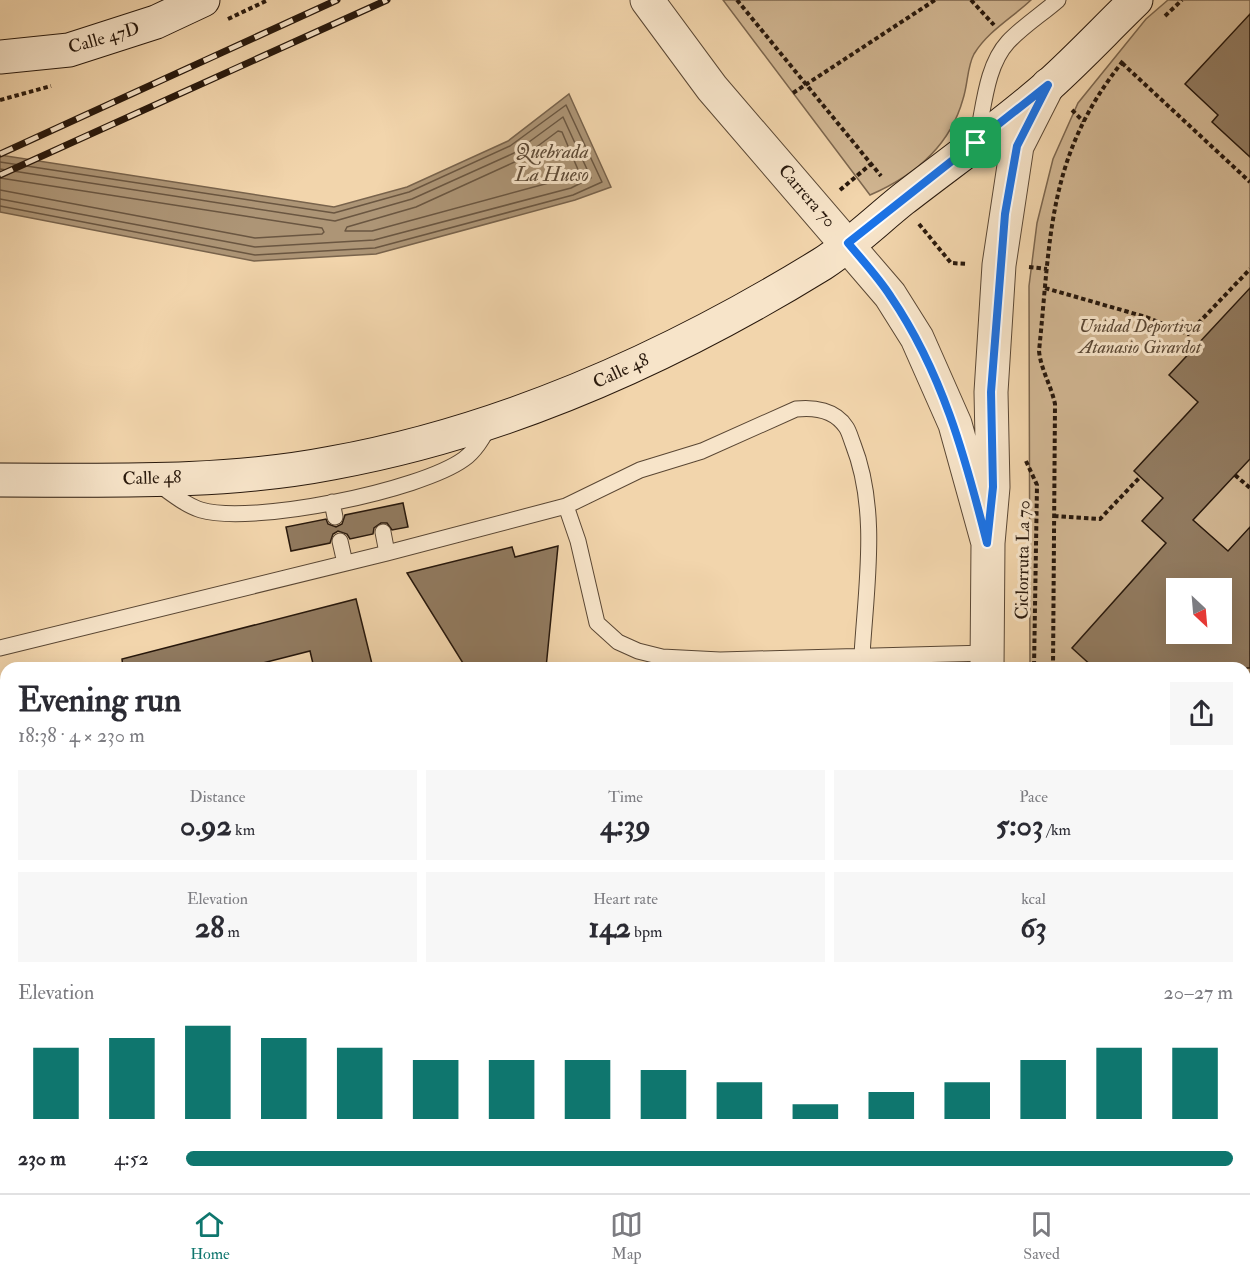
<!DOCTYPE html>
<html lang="en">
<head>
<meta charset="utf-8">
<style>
	body { margin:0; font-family:"IM FELL Double Pica",serif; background:#f7f7f7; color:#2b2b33; height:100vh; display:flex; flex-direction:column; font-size:22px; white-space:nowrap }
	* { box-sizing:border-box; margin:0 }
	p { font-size:20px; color:#7c7c81 }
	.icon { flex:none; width:33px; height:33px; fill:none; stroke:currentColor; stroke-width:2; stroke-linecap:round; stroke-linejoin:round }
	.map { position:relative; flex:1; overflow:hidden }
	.panel { position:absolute; left:0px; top:662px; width:1251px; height:532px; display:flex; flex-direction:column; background:#fff; border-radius:18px 18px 0 0; box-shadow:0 6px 24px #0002 }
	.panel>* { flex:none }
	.needle { width:39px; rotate:154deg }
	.buttons { position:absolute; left:1166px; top:578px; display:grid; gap:12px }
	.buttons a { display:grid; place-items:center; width:66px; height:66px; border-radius:0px; background:#fff; box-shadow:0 6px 24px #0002; font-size:30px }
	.pin { position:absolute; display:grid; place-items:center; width:51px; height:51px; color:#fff; margin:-26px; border-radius:12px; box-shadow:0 3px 9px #0006 }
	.round { display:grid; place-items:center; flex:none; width:63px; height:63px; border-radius:0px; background:#f7f7f7 }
	.overview { display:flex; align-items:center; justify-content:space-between; height:102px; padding:0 18px }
	h1 { font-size:33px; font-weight:700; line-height:45px }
	.figures { display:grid; grid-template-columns:repeat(3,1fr); gap:9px; height:102px; padding:6px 18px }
	.figures div { display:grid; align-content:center; border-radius:0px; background:#f7f7f7; text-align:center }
	.figures b { font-size:30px; font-weight:700 }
	.figures small { font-size:16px; font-weight:400 }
	.figures p { font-size:16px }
	.chart { height:168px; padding:12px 18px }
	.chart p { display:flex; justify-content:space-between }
	.chart svg { width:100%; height:108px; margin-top:6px; stroke:#0f766e; stroke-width:6 }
	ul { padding:0 18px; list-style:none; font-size:20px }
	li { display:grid; grid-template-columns:96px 72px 1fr; align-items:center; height:45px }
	li i { height:15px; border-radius:8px; background:#0f766e }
	.tabs { display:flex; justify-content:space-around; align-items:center; height:84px; border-top:2px solid #e1e1e2; background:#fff; font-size:16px; color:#7c7c81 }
	.tabs a { display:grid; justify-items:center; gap:3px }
	.tabs .active { color:#0f766e }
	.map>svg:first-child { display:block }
</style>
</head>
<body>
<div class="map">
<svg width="1250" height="1193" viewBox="0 0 1250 1193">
	<rect width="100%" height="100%" fill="#f2d5ac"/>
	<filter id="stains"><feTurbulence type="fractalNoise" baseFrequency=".00333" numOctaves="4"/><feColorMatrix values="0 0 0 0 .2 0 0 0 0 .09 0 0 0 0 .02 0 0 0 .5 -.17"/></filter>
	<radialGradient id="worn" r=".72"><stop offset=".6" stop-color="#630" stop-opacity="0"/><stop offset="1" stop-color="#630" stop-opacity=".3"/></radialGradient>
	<path fill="#d0b591" stroke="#7c664e" stroke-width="1.5" fill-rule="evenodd" d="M723,0H1031C1012,18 988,31 974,54C967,67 968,84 963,99C950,146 914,176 870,195Z
		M1168,0H1250V1193H1032V1188H1245V668H1030L1029,286L1037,223L1053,159L1078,103L1146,19ZM1176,588H1221V633H1176Z
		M268,1188H545V1193H268Z
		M561,1188H888V1193H561Z"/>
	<path fill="#ad9576" stroke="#78634c" stroke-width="1.5" d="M569,94L611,187L575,200L376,254L254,261L0,212V155L334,207L407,187L508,141Z"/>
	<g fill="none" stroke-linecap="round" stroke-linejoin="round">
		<path stroke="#6a5641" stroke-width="1.5" d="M558,131L562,132L579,172L578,175L372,231H345L347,227L416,207L519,160Z
			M0,162L334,213L409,192L510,146L566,105L602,182L573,195L375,248L255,255L0,206
			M0,169L335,221L412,199L514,153L563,117L591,178L571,188L374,240L255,247L0,199
			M0,178L322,228L324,232L322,234L255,238L0,190"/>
	</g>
	<path fill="#917a5f" stroke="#28180c" stroke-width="1.5" fill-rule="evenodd" d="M1250,14V157L1212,122L1218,115L1185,84Z
		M1250,288V459L1193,520L1228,551L1250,527V668H1094L1072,648L1166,543L1142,521L1163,498L1134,471L1198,402L1169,375ZM1176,588H1221V633H1176Z
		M403,503L408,527L392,530L387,523H381L374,528L373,534L350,539L347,534L338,531L333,534L330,543L291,551L286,527L326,519L328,524L336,527L342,524L345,515Z
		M558,546L546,668H466L407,573L512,547L515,557Z
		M356,599L373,668H314L310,651L243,668H123L122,659Z"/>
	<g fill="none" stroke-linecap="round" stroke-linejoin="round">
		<defs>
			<path id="service" d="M977,138C984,107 986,66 1008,42C1023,26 1042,14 1058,0
				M158,484C171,493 185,505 201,510C252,525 420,491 464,459C475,451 482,439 489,427
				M332,502L335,517
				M566,506L578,541L597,623L618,642L638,651L662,657L720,660L987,653
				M383,532L387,553
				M340,541L345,563
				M0,648L387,553L566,506L640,470L702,451L796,409C814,407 835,410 846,427C849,431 851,439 853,444C879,510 866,586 862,655"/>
			<path id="tertiary" d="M647,0L712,88L890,295L917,338L955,424L988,543
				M987,668L988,543L993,487L991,392L999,265L1017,146L1048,85
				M984,1193V1188"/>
			<path id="secondary" d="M0,57L69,50L156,22L203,0
				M0,480C110,480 224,484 332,463C508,431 671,357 822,264C850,246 876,221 902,200C951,162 1002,126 1049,85C1079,58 1107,28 1136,0"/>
		</defs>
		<use href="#service" stroke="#5a4734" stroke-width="17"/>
		<use href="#tertiary" stroke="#5a4734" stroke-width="35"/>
		<use href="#secondary" stroke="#28180c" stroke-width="35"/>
		<path stroke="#28180c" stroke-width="4" stroke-dasharray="4.5 3" stroke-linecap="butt" d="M737,0L881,176
			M971,0L994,25
			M1165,16L1182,0
			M228,19L268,0
			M1122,63L1250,182
			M793,93L935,0
			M0,100L51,86
			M1072,110L1083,121
			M840,190L871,164
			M919,224L951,263L968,264
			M1029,267L1047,269
			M1045,288L1146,317L1188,334L1250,269
			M1026,461L1037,485L1034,668
			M1235,475L1250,488
			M1054,516L1100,519L1140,477
			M1053,668L1055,404C1051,385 1041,370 1039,351C1051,236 1047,156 1123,61
			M1024,1193V1188
			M1046,1193V1188"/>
		<use href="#service" stroke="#f7e4c9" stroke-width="15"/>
		<use href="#tertiary" stroke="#f7e4c9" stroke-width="33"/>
		<use href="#secondary" stroke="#f7e4c9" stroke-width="33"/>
		<defs>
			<path id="rail" d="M0,154L337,0
				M0,175L387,0"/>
		</defs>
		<use href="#rail" stroke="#28180c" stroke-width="7"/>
		<use href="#rail" stroke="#f7e4c9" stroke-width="4.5" stroke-dasharray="14" stroke-linecap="butt"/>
	</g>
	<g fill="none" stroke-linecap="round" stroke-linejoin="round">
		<defs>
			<path id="route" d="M1048,85L1017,146L1005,214L991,392L993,487L987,543C965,456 942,372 891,297C879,278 863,261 848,243Z"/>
		</defs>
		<use href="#route" stroke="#fff" stroke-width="12"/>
		<use href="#route" stroke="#1a73e8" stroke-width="8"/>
	</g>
	<g text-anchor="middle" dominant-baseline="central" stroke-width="6" stroke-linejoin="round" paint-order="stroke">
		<g font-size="18" fill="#28180c" stroke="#f7e4c9">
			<text transform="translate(104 38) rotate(-16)">Calle 47D</text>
			<text transform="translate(807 196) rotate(49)">Carrera 70</text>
			<text transform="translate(621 371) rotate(-25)">Calle 48</text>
			<text transform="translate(152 478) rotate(-2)">Calle 48</text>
			<text transform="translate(1023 560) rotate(-89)">Ciclorruta La 70</text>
		</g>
		<g font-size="18" font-style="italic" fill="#5a4734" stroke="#f7e4c9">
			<text x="1140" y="326">Unidad Deportiva<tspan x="1140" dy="21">Atanasio Girardot</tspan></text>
		</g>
		<g font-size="20" font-style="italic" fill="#5d4a36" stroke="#f7e4c9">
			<text x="552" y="151">Quebrada<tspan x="552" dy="23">La Hueso</tspan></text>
		</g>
	</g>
	<rect width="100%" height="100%" filter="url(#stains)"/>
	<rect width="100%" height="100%" fill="url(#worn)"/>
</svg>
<div class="buttons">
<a><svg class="needle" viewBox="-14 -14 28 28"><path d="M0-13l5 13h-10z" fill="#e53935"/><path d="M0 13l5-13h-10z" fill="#7c7c81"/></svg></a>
</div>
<div class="pin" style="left:976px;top:143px;background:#1e9e55"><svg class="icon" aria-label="arrive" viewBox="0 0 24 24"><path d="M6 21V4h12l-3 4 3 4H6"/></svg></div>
<section class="panel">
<div class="overview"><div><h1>Evening run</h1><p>18:38 · 4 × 230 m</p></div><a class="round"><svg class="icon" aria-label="share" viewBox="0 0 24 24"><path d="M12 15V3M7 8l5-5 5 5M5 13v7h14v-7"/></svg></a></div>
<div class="figures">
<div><p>Distance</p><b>0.92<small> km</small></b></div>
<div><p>Time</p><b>4:39</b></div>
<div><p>Pace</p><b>5:03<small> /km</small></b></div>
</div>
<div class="figures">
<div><p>Elevation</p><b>28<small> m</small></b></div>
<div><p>Heart rate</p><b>142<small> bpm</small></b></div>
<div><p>kcal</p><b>63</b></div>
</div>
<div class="chart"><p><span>Elevation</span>20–27 m</p>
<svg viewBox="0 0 160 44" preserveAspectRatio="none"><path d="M5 44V15M15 44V11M25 44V6M35 44V11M45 44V15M55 44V20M65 44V20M75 44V20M85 44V24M95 44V29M105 44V38M115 44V33M125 44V29M135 44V20M145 44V15M155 44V15"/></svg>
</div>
<ul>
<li><b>230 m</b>4:52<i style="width:100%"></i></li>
</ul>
</section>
</div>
<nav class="tabs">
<a class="active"><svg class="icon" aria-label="home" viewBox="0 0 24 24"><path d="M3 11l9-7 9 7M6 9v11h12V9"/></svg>Home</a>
<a><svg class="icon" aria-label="map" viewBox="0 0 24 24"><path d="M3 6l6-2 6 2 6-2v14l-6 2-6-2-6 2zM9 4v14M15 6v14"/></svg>Map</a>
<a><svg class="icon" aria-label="saved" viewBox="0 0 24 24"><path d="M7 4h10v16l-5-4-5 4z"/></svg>Saved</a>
</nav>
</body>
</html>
